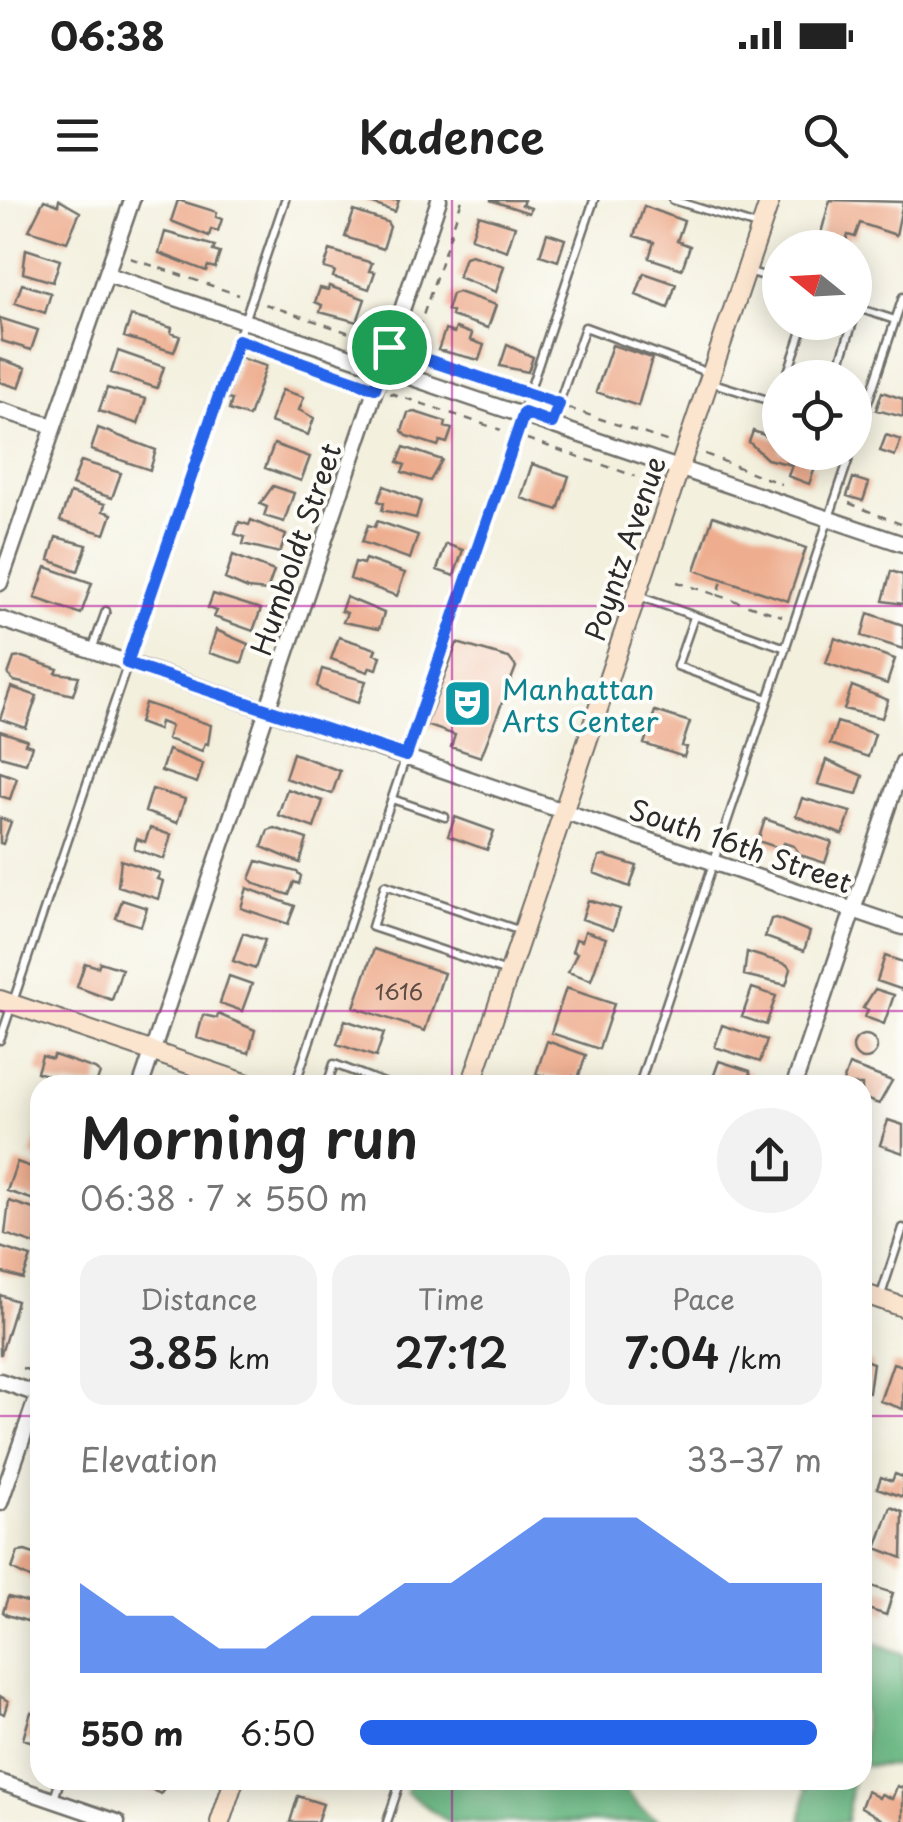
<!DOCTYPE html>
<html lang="en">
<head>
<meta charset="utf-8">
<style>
	body { margin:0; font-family:"Playpen Sans",sans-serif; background:#f2f2f2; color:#222; height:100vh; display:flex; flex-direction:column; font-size:38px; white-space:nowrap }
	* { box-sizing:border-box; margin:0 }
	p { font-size:32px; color:#767676 }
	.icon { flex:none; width:55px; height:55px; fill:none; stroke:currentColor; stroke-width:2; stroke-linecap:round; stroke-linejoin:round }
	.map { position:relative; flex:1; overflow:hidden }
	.details { position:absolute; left:30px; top:875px; width:842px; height:715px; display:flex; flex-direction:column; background:#fff; border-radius:30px; box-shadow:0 5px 25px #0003 }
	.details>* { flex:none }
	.needle { width:65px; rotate:288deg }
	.buttons { position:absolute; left:762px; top:30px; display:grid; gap:20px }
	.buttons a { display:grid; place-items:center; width:110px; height:110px; border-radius:50%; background:#fff; box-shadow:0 5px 25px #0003; font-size:50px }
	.pin { position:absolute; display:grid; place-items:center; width:85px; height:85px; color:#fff; margin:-42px; border:5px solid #fff; border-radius:50%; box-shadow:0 2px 10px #0007 }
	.round { display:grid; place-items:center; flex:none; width:105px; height:105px; border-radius:52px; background:#f2f2f2 }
	.summary { display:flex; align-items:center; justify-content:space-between; height:170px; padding:0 50px }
	h1 { font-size:55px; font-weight:600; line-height:75px }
	.metrics { display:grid; grid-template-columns:repeat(3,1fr); gap:15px; height:170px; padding:10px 50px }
	.metrics div { display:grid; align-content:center; border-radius:25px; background:#f2f2f2; text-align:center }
	.metrics b { font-size:42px; font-weight:600 }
	.metrics small { font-size:28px; font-weight:400 }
	.metrics p { font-size:28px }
	.chart { height:280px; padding:20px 50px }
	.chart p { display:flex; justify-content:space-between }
	.chart svg { width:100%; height:180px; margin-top:10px; fill:#2563eb; opacity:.7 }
	ul { padding:0 50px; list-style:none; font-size:32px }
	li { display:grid; grid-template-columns:160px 120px 1fr; align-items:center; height:75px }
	li i { height:25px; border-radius:12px; background:#2563eb }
	.status { display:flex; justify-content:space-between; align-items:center; height:70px; padding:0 50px; background:#fff; direction:ltr }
	.status svg { height:28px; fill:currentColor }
	header { display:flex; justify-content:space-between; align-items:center; height:130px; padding:0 50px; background:#fff; font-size:45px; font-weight:600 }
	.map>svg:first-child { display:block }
</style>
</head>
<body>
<div class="status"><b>06:38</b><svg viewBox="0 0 49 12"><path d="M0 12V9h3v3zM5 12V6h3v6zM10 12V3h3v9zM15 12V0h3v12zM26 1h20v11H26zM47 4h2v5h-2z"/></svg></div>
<header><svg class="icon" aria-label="menu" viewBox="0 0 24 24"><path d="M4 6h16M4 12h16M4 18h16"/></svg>Kadence<svg class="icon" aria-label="search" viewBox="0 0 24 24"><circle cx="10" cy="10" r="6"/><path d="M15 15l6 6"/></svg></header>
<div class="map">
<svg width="903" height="1622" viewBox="0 0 903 1622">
	<rect width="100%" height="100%" fill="#fdfcf7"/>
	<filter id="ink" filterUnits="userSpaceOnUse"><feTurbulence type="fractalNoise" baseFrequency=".01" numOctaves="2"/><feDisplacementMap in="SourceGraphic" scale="20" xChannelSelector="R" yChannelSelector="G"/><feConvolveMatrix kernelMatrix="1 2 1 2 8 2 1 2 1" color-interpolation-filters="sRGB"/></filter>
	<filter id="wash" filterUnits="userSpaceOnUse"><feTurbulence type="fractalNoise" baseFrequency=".0048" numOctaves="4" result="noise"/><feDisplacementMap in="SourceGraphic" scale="40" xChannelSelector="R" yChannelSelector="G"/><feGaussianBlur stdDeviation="2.25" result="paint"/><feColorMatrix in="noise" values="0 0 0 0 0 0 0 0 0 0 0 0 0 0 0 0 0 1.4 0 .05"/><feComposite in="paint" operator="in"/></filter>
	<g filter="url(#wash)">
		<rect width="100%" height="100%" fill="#f3f0de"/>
		<path fill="#66b680" stroke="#487056" stroke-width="2.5" d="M863,1438L903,1454V1565L863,1566Z
			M411,1580H616L640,1608L660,1622H448L406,1592Z
			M795,1580H852L847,1622H801L806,1589Z"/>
		<g id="blocks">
			<path fill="#eead8f" d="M44,0L58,5L59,0L80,12L67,42L29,30Z
				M178,0L217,12L216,17L222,19L218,31L211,29L209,36L171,21Z
				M362,0H399L395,12Z
				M490,0H524L522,5L531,8L529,13Z
				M830,0L903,2L896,35L860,23L855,37L848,35L844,48H817Z
				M644,6L684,21L677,41L690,46L682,69L649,58L654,42L634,36Z
				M354,11L387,22L390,27L383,49L345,37Z
				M479,15L515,26L507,51L471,38Z
				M165,32L215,46L213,51L220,53L215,68L208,66L206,71L159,53Z
				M547,33L565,39L558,61L540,55Z
				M26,49L60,60L53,82L23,73Z
				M330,50L372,63L369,71L375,72L369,89L333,77L335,71L324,68Z
				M471,55L504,66L496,92L458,77L465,57Z
				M644,73L676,84L668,108L636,95Z
				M22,84L51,93L45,113L15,103Z
				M329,86L365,99L357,122L320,112L322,105L315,102L320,88L328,90Z
				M458,92L496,105L488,128L451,116L452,111L447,110L452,94Z
				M131,116L172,128L171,133L180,136L174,152L124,137Z
				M0,118L38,130L31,150L2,141Z
				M456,128L472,134L470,140L484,145L479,160L438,150L445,130L454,133Z
				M507,145L533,157L528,172L500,166Z
				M612,145L652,158L638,206L596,192Z
				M118,151L164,167L157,188L111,173Z
				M240,158L266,166L249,217L229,210L232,200L227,199Z
				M0,159L26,168L19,188L0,182Z
				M107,188L146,199L138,224L99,211Z
				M282,190L304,197L299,210L314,218L308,235L270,222Z
				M882,192L903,199V217L876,210Z
				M415,212L446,222L445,227L452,229L447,243L440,241L438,246L407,236L402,231L408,213Z
				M98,228L156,250L150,270L91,250Z
				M753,231L780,241V252H806L809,266L815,268L809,284L788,276L792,265L767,259L749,242Z
				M886,235L901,240L895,256L880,251Z
				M274,244L310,257L301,281L265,268Z
				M404,247L442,260L430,281L402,272L405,265L398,262Z
				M81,261L121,273L112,298L72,285Z
				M532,264L569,276L558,310L521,298Z
				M853,278L869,283L863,301L847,296Z
				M273,286L294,293L284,322L264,316L267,307L260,304Z
				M384,286L421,301L416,318L382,310L384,303L378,301Z
				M70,293L105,304L103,311L112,314L105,334L60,321Z
				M713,316L806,348L788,401L695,370Z
				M251,320L286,335L280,353L243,344L245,337L235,334L239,322L249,325Z
				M377,321L418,335L410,359L362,342L368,325L375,327Z
				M56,337L87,345L78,371L49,360Z
				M446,344L463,350L454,376L437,370Z
				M233,355L274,371L267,391L248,389L225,379Z
				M365,359L405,373L397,396L350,379L355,362L363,364Z
				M46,367L92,383L81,414L35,398Z
				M891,371L903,375V404L883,401Z
				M213,394L261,409L253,431L214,417L217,411L208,408Z
				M346,397L384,413L379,429L343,422L347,413L341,411Z
				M868,413L903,425V449L862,436Z
				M216,430L248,444L242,463L209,453Z
				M339,437L376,449L374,454L381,456L377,469L370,467L368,472L331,459Z
				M835,438L895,459L887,484L826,463Z
				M457,443L509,458L516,467L481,557L451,547L455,535L426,525Z
				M22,457L58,469L56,473L79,476L73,495L14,481L8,475L14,458Z
				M322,469L366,481L358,503L321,490L317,486Z
				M852,486L888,500L882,518L844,509Z
				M11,487L37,496L26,528L0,519Z
				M145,503L211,525L208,544L205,543L202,551L167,539L171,526L160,522L158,530L139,523Z
				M655,511L690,522L682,546L687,547L684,557L644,544Z
				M837,522L875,534L868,557L830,544Z
				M0,531L27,540L25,544L32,546L26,563L0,556Z
				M168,550L203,564L197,583L161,571Z
				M293,553L340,571L332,594L285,578Z
				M826,560L863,576L857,594L818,584Z
				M0,572L17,578L10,599L0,596Z
				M152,589L185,599L177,623L145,612Z
				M287,589L323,601L314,628L278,615Z
				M802,598L851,612L843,635L796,616Z
				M455,617L494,631L487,650L448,636Z
				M0,618L11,622L3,644L0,643Z
				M765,619L832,642L825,663L800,655L794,646L784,643L782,649L758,641Z
				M150,628L171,635L164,659L134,649L137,639L145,642Z
				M274,628L307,639L300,663L262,647L268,630Z
				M605,656L637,666L630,687L594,673L599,657Z
				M121,660L160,673L157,679L163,681L158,699L118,686Z
				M257,661L297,672L301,676L299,684L294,682L289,695L255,684L250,679Z
				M247,688L295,706L288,724L241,708Z
				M122,700L147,708L141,726L116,718Z
				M588,700L620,709L613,730L582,719Z
				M776,718L810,732L804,751L765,737L771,719Z
				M585,731L606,738L591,780L568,772L577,753L572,751L576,739L582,741Z
				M243,733L265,740L255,769L233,761Z
				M374,749L444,773L425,831L354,807Z
				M747,752L786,764L791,769L786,785L744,775Z
				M885,756L903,762V790L877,781Z
				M100,762L122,769L112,800L77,787L85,763L98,767Z
				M229,776L252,784L242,811L220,803Z
				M566,788L614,804L599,849L551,833Z
				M752,788L776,796L766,825L742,817Z
				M875,789L894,795L884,824L865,817L868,810L863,808Z
				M218,814L255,830L249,853L197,838L203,815L217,818Z
				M345,820L384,833L376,857L337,844Z
				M722,825L767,840L760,862L715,847Z
				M853 847a12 12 0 1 1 24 0a12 12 0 1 1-24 0Z
				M547,841L586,855L578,878L573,876L571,881L536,874Z
				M54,855L95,869L100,873L96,885H60L45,880L46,875L37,872L42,856L52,859Z
				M719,861L750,871L751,885H719L721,877L714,875Z
				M849,865L892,881L879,904L862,898V885H842Z
				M888,920L903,925V953L880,945Z
				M40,932V958L31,955Z
				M17,962L40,970V1002L7,991Z
				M9,1001L40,1011L35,1044L5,1034Z
				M0,1047L31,1057L23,1079L0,1072Z
				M0,1095L17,1101L1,1154H0Z
				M862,1159L873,1163L869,1192L862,1190Z
				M893,1163L903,1166V1209L880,1201Z
				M895,1274L903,1277V1297L877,1288L881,1277L892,1281Z
				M891,1307L903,1312L902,1358L876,1348Z
				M25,1351L40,1356V1383L12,1369L18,1352Z
				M865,1384L893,1393L886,1415L868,1409L863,1425Z
				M8,1397L39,1405L40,1425L7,1415L3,1412Z
				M0,1496L8,1501L4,1514L0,1512Z
				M31,1512L40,1515V1544L23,1539Z
				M127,1580H168L161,1594Z
				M897,1586L903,1588V1622H886L861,1607L867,1591L879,1598L881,1594L892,1599Z
				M298,1596L323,1604L317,1622H290Z"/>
		</g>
	</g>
	<g filter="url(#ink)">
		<use href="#blocks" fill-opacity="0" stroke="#71706a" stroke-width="2.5"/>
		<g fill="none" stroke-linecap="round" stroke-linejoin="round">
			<defs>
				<path id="lane" d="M673,0L760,27
					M748,71L780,81
					M855,117L858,108L895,120
					M786,178L805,122
					M835,178L853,122
					M710,182L777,203L780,195
					M552,223L585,127L709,173
					M855,241L903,97
					M638,396L786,448
					M694,417L677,466L768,499
					M93,447L106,411
					M392,599L445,617
					M507,772L372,727L385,685L518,730
					M0,840L285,0
					M295,885L594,0
					M327,885L334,864L389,885
					M639,885L851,252
					M880,1098L903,1028
					M54,1599L60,1580
					M387,1622L401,1580"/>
				<path id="street" d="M108,75L903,344
					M0,210L53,226
					M0,383L132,0
					M0,419L903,727
					M141,885L439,0
					M794,885L903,562
					M0,1181L40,1195
					M0,1303L40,1188
					M0,1582L117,1622"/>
				<path id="secondary" d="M0,800L251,885
					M471,885L770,0
					M862,1093L903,1107
					M220,1622L234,1580"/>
			</defs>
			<use href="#lane" stroke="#71706a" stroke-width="11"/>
			<use href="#street" stroke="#71706a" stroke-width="19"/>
			<use href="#secondary" stroke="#71706a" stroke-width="22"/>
			<path stroke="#71706a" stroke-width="2.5" stroke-dasharray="8 8" stroke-linecap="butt" d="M130,58L239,95
				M265,104L376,142
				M248,144L359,182
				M407,153L518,190
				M408,160L462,0
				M390,193L501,230
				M568,208L669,242
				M527,239L635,276
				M705,254L781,284
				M849,303L903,325
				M677,382L717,395L723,379
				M717,395L782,416
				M22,1168L34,1172"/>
			<use href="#lane" stroke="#fff" stroke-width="6"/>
			<use href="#street" stroke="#fff" stroke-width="14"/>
			<use href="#secondary" stroke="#fce5cf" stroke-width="18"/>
		</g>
	</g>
	<g fill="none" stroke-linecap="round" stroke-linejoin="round" filter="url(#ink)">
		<defs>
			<path id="route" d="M238,140L375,188L389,147L559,204L552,223L524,213L406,556L127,463Z"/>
		</defs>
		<use href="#route" stroke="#fff" stroke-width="20"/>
		<use href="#route" stroke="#2563eb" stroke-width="12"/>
	</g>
	<path fill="none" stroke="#b5179e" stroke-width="2.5" stroke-opacity="0.55" d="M452,0V885M0,406H903M0,811H903M0,1216H40M862,1216H903M452,1580V1622"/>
	<defs>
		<symbol id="theatre-square" viewBox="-11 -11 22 22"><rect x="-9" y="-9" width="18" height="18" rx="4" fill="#0f9aa8" stroke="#fdfcf7"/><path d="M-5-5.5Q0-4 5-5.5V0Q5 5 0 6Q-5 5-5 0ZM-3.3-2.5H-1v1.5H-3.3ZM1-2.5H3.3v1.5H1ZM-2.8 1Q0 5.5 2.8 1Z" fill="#fff"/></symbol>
	</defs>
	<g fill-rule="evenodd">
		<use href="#theatre-square" x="440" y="476" width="55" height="55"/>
	</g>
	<g text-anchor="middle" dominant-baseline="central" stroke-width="8" stroke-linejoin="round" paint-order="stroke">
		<g font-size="22" fill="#5c4c44">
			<text x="399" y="790">1616</text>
		</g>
		<g font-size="28" fill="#2b2b2b" stroke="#fdfcf7">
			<text transform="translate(624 348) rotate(-71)">Poyntz Avenue</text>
			<text transform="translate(295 349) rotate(-71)">Humboldt Street</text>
			<text transform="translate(741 645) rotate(19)">South 16th Street</text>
		</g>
		<g font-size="28" fill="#0d838f" stroke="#fdfcf7" text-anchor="start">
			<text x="502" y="488">Manhattan<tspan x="502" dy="32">Arts Center</tspan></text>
		</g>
	</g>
</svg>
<div class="buttons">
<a><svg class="needle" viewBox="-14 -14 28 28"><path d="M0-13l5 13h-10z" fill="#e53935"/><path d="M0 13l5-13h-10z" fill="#767676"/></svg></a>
<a><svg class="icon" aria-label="locate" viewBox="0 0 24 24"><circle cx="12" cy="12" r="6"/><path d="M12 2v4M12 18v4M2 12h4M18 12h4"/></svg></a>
</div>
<div class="pin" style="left:389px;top:147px;background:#1e9e55"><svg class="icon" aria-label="arrive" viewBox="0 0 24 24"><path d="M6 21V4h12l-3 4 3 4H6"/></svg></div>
<section class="details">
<div class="summary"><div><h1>Morning run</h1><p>06:38 · 7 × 550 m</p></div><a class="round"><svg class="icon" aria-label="share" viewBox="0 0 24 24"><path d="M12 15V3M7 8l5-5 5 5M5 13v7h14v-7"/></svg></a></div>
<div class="metrics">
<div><p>Distance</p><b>3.85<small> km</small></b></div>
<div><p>Time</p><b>27:12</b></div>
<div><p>Pace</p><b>7:04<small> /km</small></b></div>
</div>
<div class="chart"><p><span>Elevation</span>33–37 m</p>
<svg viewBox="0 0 160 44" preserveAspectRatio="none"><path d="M0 44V22L10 30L20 30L30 38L40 38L50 30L60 30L70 22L80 22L90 14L100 6L110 6L120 6L130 14L140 22L150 22L160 22V44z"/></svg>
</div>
<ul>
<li><b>550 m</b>6:50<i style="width:99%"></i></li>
</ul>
</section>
</div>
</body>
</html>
